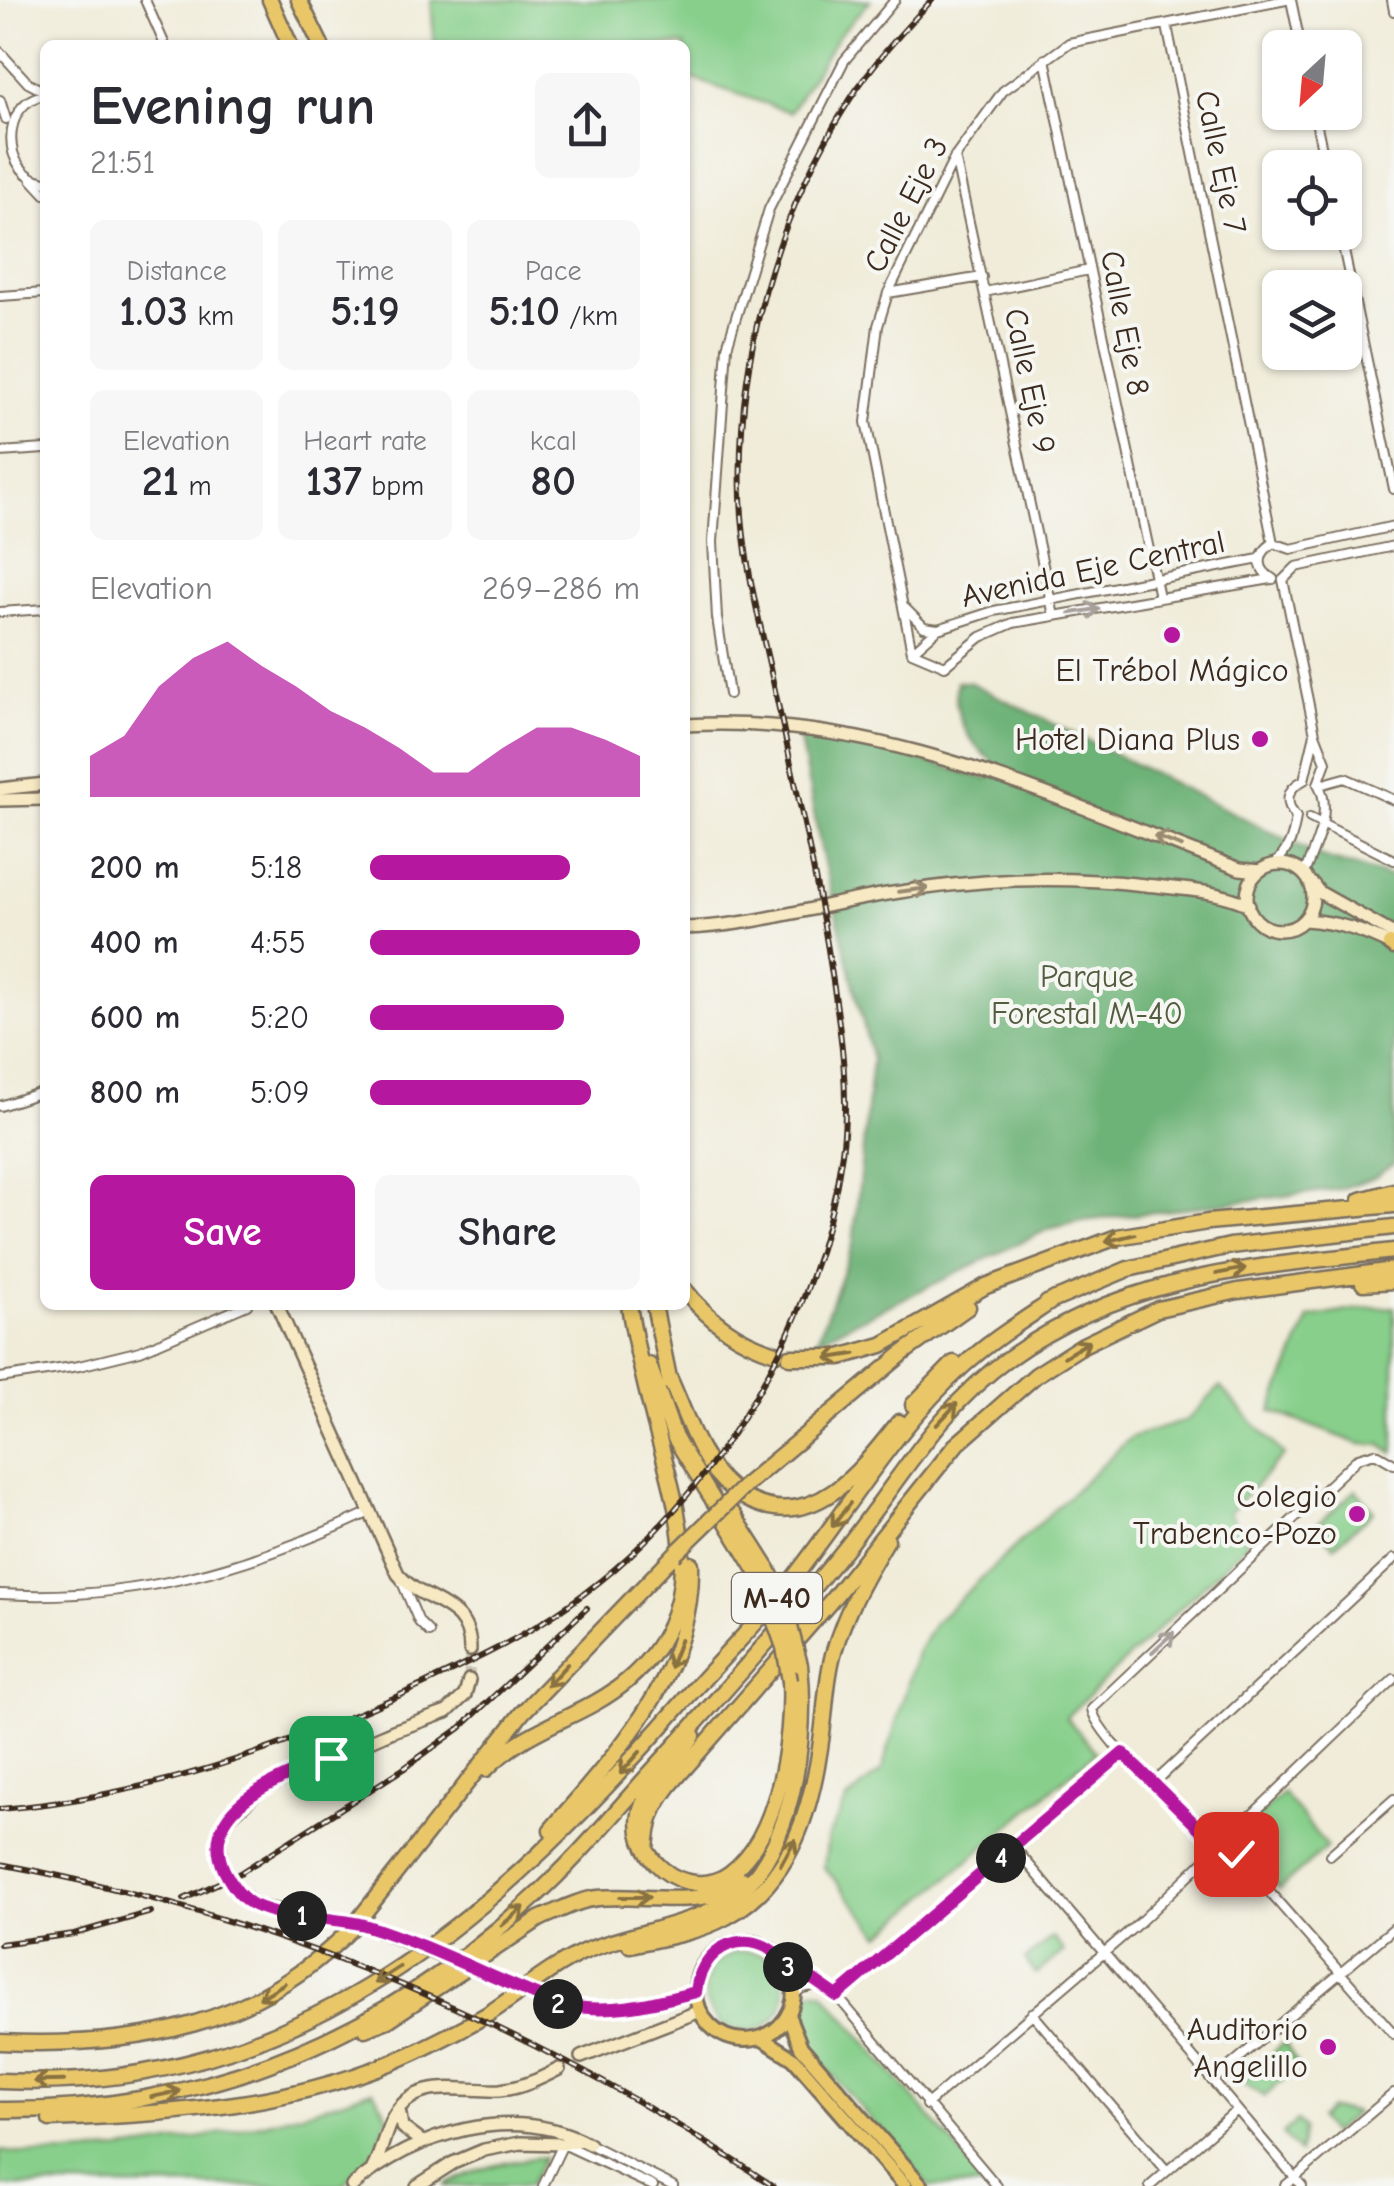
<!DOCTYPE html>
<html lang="en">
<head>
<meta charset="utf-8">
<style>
	body { margin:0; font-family:"Comic Neue",sans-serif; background:#f7f7f7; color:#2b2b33; height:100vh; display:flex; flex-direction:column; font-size:38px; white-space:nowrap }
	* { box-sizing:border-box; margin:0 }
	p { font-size:32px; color:#7c7c81 }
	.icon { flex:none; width:55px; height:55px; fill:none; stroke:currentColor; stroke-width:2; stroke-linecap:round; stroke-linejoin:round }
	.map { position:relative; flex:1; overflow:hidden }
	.panel { position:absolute; left:40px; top:40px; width:650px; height:1270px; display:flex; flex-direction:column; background:#fff; border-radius:15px; box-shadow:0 2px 8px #0004 }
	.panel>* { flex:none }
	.needle { width:65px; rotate:206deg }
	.fabs { position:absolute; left:1262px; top:30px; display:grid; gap:20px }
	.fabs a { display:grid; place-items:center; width:100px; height:100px; border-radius:15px; background:#fff; box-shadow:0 2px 8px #0004; font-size:50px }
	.pin { position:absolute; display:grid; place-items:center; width:85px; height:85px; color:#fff; margin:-42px; border-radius:20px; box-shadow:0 5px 15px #0006 }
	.km { position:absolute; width:50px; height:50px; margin:-25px; border-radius:50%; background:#222; color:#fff; font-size:28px; line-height:50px; text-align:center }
	.round { display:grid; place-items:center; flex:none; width:105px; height:105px; border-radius:15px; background:#f7f7f7 }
	.overview { display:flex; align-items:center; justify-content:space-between; height:170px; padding:0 50px }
	h1 { font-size:55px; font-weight:700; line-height:75px }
	.figures { display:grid; grid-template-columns:repeat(3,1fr); gap:15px; height:170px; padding:10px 50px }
	.figures div { display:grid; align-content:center; border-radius:15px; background:#f7f7f7; text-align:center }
	.figures b { font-size:42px; font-weight:700 }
	.figures small { font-size:28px; font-weight:400 }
	.figures p { font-size:28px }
	.chart { height:280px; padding:20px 50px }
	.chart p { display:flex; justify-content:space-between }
	.chart svg { width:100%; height:180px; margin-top:10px; fill:#b5179e; opacity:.7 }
	.action { display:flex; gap:20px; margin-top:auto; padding:20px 50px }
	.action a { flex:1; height:115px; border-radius:15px; background:#b5179e; color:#fff; font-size:40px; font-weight:700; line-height:115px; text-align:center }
	.action a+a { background:#f7f7f7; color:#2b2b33 }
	ul { padding:0 50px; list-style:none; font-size:32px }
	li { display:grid; grid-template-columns:160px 120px 1fr; align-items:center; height:75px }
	li i { height:25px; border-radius:12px; background:#b5179e }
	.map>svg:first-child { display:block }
</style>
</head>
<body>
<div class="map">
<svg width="1394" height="2186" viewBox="0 0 1394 2186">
	<rect width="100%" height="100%" fill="#f6f6f2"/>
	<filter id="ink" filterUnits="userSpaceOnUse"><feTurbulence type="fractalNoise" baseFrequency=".01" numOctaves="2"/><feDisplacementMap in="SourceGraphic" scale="20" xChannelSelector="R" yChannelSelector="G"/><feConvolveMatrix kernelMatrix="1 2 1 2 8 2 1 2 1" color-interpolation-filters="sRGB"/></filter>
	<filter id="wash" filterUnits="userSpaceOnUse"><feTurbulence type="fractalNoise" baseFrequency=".0048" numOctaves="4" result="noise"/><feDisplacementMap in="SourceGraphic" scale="40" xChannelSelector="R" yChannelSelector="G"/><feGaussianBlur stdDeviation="2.25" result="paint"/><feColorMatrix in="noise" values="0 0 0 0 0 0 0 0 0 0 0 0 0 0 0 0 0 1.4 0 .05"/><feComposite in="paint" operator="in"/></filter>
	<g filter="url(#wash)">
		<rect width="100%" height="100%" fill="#f0ecd9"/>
		<path fill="#87cf8b" stroke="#617c54" stroke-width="2.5" d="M431,0H871L838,36L790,112L685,76V45H438L434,41Z
			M1394,1307V1454L1381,1445L1360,1444L1271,1411L1309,1318L1359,1309Z
			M1220,1387L1284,1455L1229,1513L1248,1543L1066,1717L1096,1752L881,1935L824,1867L828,1836L847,1800L882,1770L917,1653L934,1623L1131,1437L1186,1421Z
			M1356,1490L1374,1511L1334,1546L1315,1526Z
			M1283,1793L1327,1847L1279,1889L1232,1840Z
			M1052,1937L1064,1951L1036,1974L1025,1960Z
			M705 1991a40 40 0 1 1 80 0a40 40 0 1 1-80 0Z
			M814,1990L823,1992L989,2186H929L801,2039C798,2020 797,2009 805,1992Z
			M1285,2042L1298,2067L1264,2097L1242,2082Z
			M373,2090L388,2116L377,2150L343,2186H0V2151C106,2166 273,2126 373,2090Z
			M1330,2109L1354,2112L1355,2113L1331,2134L1319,2119Z
			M1297,2121L1304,2128L1299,2153L1282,2134Z
			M544,2157L529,2186H443C476,2168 506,2161 544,2157Z"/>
		<path fill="#6db277" stroke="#546e4a" stroke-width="2.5" d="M957,682H969L1324,858L1394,877V1163L1375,1177L1341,1189L1083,1221L1049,1229L817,1340L853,1244L872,1060L823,859L799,736L893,752L988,779L993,761C968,743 951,714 957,682Z"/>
	</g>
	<g filter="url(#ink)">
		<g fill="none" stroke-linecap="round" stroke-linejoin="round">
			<path stroke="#ccc5b4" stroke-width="11" stroke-dasharray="11 5.5" stroke-linecap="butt" d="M469,1680L470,1650"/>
			<defs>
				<path id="street" d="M145,0L165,45
					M1291,0L1301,48
					M1392,0L1394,11
					M1167,26L1273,543
					M0,52L28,83L45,92
					M1045,59L1159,597
					M45,95C0,101 0,175 45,182
					M0,100L6,119
					M1314,112L1326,168
					M955,157L1054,616
					M32,180L45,194
					M1340,232L1394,489
					M985,292L1089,270
					M888,293L982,277
					M0,296L45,293
					M0,452L45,449
					M1271,579L1013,623L981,637L945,666L912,652L866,422L878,326L888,293L955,157L1003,91L1069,43L1286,0
					M1273,579C1256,569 1257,554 1273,543L1291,549L1394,526
					M1283,580L1315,734L1326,762L1318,784
					M1283,580L1296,567L1394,546
					M905,608L924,627L938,629
					M0,612L45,609
					M912,652L938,629L994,611L1259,559
					M729,694L717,618L713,542L727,347L769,209L844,61L895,0
					M1320,785L1345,778L1394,800
					M1310,818L1394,860
					M1275,864C1289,849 1293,838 1296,817C1284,802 1286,789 1304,780L1315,734
					M1304,874C1314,847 1334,811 1318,784
					M0,1106L45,1091
					M0,1378L79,1366L140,1351L247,1305
					M1394,1464L1375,1453L1358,1458L1092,1709C1097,1739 1193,1822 1219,1847L1236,1854L1394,2034
					M401,1580L419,1622L429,1632
					M0,1594C135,1602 249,1568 370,1512
					M1154,1783L1394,1559
					M1014,1847L1302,2186
					M1330,1855L1394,1799
					M792,1974L815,1980L837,1996L997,2186
					M795,1994L802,1988L822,1984
					M837,1996L1123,1753
					M1032,2013L1167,2171
					M1212,2081L1394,1928
					M926,2105L1140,1922L1394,1679
					M589,2144L673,2186
					M543,2186L563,2144L653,2186
					M1150,2186L1237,2110
					M1285,2186L1394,2093"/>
				<path id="secondary" d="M685,725C885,713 1058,801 1240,869L1260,871
					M0,789L45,784
					M0,800L45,799
					M1247 897a33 33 0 1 1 66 0a33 33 0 1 1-66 0Z
					M1313,884L1319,892L1394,934
					M1304,920C1338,922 1364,931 1394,946
					M685,928C754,926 820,905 887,894C976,879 1055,875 1145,885C1180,889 1216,890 1249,905
					M277,1305L398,1574C425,1606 470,1600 470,1650
					M221,1862L219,1834L225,1821L261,1789L393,1731L447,1712L465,1695L469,1680
					M235,1889L257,1907L325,1918
					M543,1998C595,2018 643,2006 696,1992
					M581,2057L700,2011
					M399,2109L402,2127L422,2142
					M373,2168C382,2152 384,2133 393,2117C416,2076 461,2092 500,2090C521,2088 540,2079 559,2069
					M352,2186C415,2132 513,2103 589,2144
					M417,2186L453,2163L484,2150L520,2143L563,2144L581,2140"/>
				<path id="primary" d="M696 1991a49 49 0 1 1 98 0a49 49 0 1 1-98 0Z
					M788,2015L801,2047L922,2186
					M761,2038L794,2059L905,2186"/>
				<path id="highway" d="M270,0L290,45
					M299,0L321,45
					M1390,944L1394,947
					M1361,1200L1394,1191
					M1363,1283L1394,1281
					M685,1290C709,1321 739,1342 776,1353
					M1047,1303L1128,1269L1230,1246L1394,1227
					M654,1305L670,1383
					M790,1357H840L882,1345L986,1286L1117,1237L1208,1222L1394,1205
					M649,1365L675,1438L756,1570
					M668,1375C683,1407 694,1444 715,1472C724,1483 738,1495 751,1501C817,1531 863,1467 899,1422
					M913,1405L954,1363
					M749,1482L907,1350L968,1307
					M733,1514L768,1569
					M693,1736C679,1758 652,1779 643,1804C623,1853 686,1906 730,1873C779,1837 793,1737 790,1681
					M486,1769C529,1725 584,1718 628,1680C712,1607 679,1515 655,1424C645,1385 635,1345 629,1305
					M551,1830C617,1752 694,1674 691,1564
					M646,1849C648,1821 653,1807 670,1785L831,1601L955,1446L1036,1375L1083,1345L1158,1309L1238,1291L1394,1270
					M630,1945C662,1938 697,1933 726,1917C793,1882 813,1804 822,1734C826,1706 826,1678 834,1651C846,1610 865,1577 887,1540
					M365,2029L388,2020L539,1919C558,1911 578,1900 598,1898C643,1893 706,1912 742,1879
					M0,2042C135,2048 255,2028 353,1927L522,1713L674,1555
					M0,2081C300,2095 497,1915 682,1703C717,1663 755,1626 788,1585C846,1512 894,1428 963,1366C991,1340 1024,1320 1055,1299
					M0,2110C205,2112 381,2038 531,1900C576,1860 615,1812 655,1768C717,1700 778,1631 836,1560C893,1492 935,1410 1009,1358C1126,1274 1256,1267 1394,1251
					M50,2119C173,2114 300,2106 413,2053C438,2041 464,2028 488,2014C519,1994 549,1968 583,1952C634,1930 713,1925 750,1882C796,1829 807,1733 800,1665"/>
			</defs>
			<use href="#street" stroke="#7a6e5f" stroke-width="12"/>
			<use href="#secondary" stroke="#7a6e5f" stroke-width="16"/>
			<use href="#primary" stroke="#7a6e5f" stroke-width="18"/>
			<use href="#highway" stroke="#7a6e5f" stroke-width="19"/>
			<use href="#street" stroke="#fff" stroke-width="8"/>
			<use href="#secondary" stroke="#f6e9c3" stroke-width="11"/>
			<use href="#primary" stroke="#e9c769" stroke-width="12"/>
			<use href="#highway" stroke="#e9c769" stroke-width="14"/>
			<defs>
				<path id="rail" d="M0,1809C170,1795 333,1731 484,1655C595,1600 678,1522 743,1417C794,1335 829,1249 842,1153C850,1094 841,1033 832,975C818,881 796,788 776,695C762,630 743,564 741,497C736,358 775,218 849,101C872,64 902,32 932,0
					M0,1864C276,1915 541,2029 773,2186
					M184,1899L240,1873L403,1769L460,1728L587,1608
					M0,1944L74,1934L151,1912"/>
			</defs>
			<use href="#rail" stroke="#3b2a1e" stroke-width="6"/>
			<use href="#rail" stroke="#f6f6f2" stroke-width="2.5" stroke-dasharray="8" stroke-linecap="butt"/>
			<defs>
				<path id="secondary-bridge" d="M221,1862L235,1889
					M325,1918L368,1926L543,1998"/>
				<path id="highway-bridge" d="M674,1555L749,1482
					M768,1569L785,1608L800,1665
					M756,1570L784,1647L790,1681"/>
			</defs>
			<use href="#secondary-bridge" stroke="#7a6e5f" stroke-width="16" stroke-linecap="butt"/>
			<use href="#highway-bridge" stroke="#7a6e5f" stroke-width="19" stroke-linecap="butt"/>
			<use href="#secondary-bridge" stroke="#f6e9c3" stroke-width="11"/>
			<use href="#highway-bridge" stroke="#e9c769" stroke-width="14"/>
		</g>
		<defs><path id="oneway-shaft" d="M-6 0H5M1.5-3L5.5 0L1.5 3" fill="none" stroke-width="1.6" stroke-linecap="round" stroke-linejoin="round" transform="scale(2.5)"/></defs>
		<g stroke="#a79f9a">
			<use href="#oneway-shaft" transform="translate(1085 611) rotate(-9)"/>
			<use href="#oneway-shaft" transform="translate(1163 1642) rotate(-43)"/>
		</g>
		<g stroke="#988a70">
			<use href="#oneway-shaft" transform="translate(1168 841) rotate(-159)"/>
			<use href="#oneway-shaft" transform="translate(913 890) rotate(-7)"/>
		</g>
		<g stroke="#897140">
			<use href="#oneway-shaft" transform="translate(1120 1238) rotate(166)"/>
			<use href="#oneway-shaft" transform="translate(1231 1271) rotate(-11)"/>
			<use href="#oneway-shaft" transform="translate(1077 1349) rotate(-31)"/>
			<use href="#oneway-shaft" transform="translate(841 1356) rotate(171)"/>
			<use href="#oneway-shaft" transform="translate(947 1414) rotate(-47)"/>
			<use href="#oneway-shaft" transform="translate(841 1515) rotate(127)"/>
			<use href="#oneway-shaft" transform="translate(675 1654) rotate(111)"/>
			<use href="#oneway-shaft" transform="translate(557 1675) rotate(133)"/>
			<use href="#oneway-shaft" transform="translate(630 1763) rotate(132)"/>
			<use href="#oneway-shaft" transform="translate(788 1852) rotate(-61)"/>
			<use href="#oneway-shaft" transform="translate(635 1897)"/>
			<use href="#oneway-shaft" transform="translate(513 1916) rotate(-40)"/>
			<use href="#oneway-shaft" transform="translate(387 1975) rotate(147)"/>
			<use href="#oneway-shaft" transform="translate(272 1991) rotate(148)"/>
			<use href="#oneway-shaft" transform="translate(49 2081) rotate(179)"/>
			<use href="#oneway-shaft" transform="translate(166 2094) rotate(-12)"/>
		</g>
	</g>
	<g fill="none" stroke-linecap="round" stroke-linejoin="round" filter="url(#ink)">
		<defs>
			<path id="route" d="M331,1758C286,1776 195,1805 224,1870C231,1884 240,1898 254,1905C288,1921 330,1915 367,1926C432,1946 495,1980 559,2004C607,2015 649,2004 696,1992C702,1935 766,1923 792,1974L814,1980L837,1996L1123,1753L1218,1847L1236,1854"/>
		</defs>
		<use href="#route" stroke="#fff" stroke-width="20"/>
		<use href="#route" stroke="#b5179e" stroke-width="12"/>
	</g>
	<g fill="#b5179e" stroke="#f6f6f2" stroke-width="4">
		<circle cx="1172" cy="635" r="10"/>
		<circle cx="1260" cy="739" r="10"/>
		<circle cx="1357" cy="1514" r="10"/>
		<circle cx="1328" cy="2047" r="10"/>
	</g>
	<g text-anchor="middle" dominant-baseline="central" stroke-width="8" stroke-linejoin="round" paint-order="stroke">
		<rect fill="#f6f6f2" stroke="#73675e" stroke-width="2.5" x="732" y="1573" width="90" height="50" rx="8"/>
		<g font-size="30" font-weight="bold" fill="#3b2a1e">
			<text x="777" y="1598">M-40</text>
		</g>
		<g font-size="32" fill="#3b2a1e" stroke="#f6f6f2">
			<text transform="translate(1221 162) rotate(78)">Calle Eje 7</text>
			<text transform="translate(906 205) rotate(-63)">Calle Eje 3</text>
			<text transform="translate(1125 323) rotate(79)">Calle Eje 8</text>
			<text transform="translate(1030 381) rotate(78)">Calle Eje 9</text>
			<text transform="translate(1093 569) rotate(-12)">Avenida Eje Central</text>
		</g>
		<g font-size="32" fill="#3b2a1e" stroke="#f6f6f2" text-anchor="end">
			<text x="1172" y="670" text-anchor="middle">El Trébol Mágico</text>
			<text x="1240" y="739">Hotel Diana Plus</text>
			<text x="1337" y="1496">Colegio<tspan x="1337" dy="37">Trabenco-Pozo</tspan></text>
			<text x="1308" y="2029">Auditorio<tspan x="1308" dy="37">Angelillo</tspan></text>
		</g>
		<g font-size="32" fill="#525c3f" stroke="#f6f6f2">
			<text x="1087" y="976">Parque<tspan x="1087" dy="37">Forestal M-40</tspan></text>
		</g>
	</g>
</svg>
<div class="fabs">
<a><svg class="needle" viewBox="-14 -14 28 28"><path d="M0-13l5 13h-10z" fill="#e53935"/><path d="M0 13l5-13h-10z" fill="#7c7c81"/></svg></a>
<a><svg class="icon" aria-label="locate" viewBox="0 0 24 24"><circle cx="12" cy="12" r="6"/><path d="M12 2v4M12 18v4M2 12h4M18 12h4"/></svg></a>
<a><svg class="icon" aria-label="layers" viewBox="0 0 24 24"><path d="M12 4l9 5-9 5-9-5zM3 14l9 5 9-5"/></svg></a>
</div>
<div class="pin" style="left:331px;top:1758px;background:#1e9e55"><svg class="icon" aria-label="arrive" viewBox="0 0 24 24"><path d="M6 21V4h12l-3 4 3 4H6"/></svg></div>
<div class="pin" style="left:1236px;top:1854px;background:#d93025"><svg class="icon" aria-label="check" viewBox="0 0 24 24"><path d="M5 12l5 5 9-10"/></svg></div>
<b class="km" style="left:302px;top:1916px">1</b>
<b class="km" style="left:558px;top:2004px">2</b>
<b class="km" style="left:788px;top:1967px">3</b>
<b class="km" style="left:1001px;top:1858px">4</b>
<section class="panel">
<div class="overview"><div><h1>Evening run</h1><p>21:51</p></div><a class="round"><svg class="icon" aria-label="share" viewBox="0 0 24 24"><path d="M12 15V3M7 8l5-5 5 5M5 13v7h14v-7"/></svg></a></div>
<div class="figures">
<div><p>Distance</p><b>1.03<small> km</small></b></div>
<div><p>Time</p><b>5:19</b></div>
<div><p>Pace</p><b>5:10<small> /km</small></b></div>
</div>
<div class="figures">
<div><p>Elevation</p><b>21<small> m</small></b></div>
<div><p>Heart rate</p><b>137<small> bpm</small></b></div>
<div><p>kcal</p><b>80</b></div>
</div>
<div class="chart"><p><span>Elevation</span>269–286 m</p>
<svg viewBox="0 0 160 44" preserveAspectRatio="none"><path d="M0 44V34L10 29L20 17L30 10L40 6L50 12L60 17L70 23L80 27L90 32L100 38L110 38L120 32L130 27L140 27L150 30L160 34V44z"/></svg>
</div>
<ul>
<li><b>200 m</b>5:18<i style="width:74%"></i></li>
<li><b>400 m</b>4:55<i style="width:100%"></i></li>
<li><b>600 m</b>5:20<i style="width:72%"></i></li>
<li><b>800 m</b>5:09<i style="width:82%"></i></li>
</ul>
<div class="action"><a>Save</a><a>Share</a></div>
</section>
</div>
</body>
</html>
